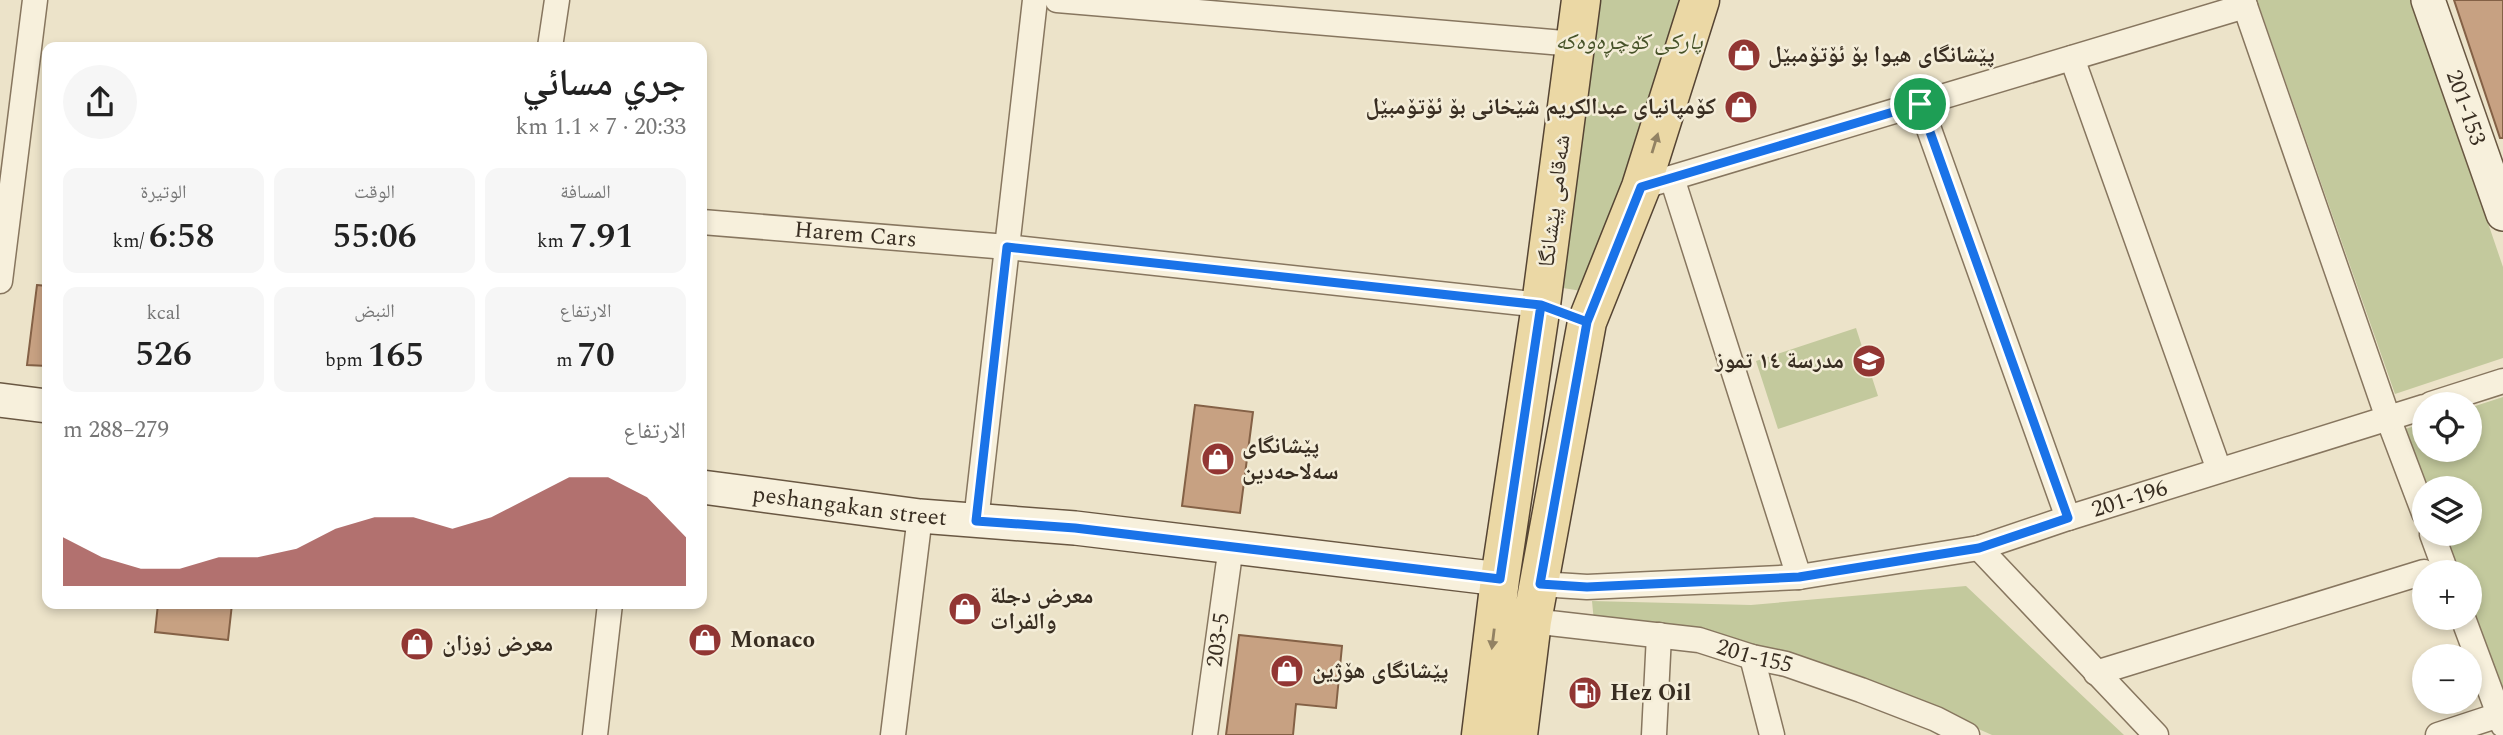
<!DOCTYPE html>
<html lang="ar">
<head>
<meta charset="utf-8">
<style>
	body { margin:0; font-family:Spectral,"Noto Naskh Arabic",serif; background:#f6f6f6; color:#222; direction:rtl; height:100vh; display:flex; flex-direction:column; font-size:26px; white-space:nowrap }
	* { box-sizing:border-box; margin:0 }
	p { font-size:23px; color:#767676 }
	.icon { flex:none; width:38px; height:38px; fill:none; stroke:currentColor; stroke-width:2; stroke-linecap:round; stroke-linejoin:round }
	.map { position:relative; flex:1; overflow:hidden; direction:ltr }
	.details { position:absolute; left:42px; top:42px; width:665px; height:567px; display:flex; flex-direction:column; background:#fff; border-radius:14px; box-shadow:0 4px 10px #0003; direction:rtl }
	.details>* { flex:none }
	.controls { position:absolute; left:2412px; top:392px; display:grid; gap:14px }
	.controls a { display:grid; place-items:center; width:70px; height:70px; border-radius:50%; background:#fff; box-shadow:0 4px 10px #0003; font-size:35px }
	.pin { position:absolute; display:grid; place-items:center; width:60px; height:60px; color:#fff; margin:-30px; border:4px solid #fff; border-radius:50%; box-shadow:0 2px 7px #0007 }
	.round { display:grid; place-items:center; flex:none; width:74px; height:74px; border-radius:37px; background:#f6f6f6 }
	.head { display:flex; align-items:center; justify-content:space-between; height:119px; padding:0 21px }
	h1 { font-size:38px; font-weight:600; line-height:52px }
	.figures { display:grid; grid-template-columns:repeat(3,1fr); gap:10px; height:119px; padding:7px 21px }
	.figures div { display:grid; align-content:center; border-radius:14px; background:#f6f6f6; text-align:center }
	.figures b { font-size:35px; font-weight:600 }
	.figures small { font-size:19px; font-weight:400 }
	.figures p { font-size:19px }
	.chart { height:196px; padding:14px 21px }
	.chart p { display:flex; justify-content:space-between }
	.chart svg { width:100%; height:126px; margin-top:7px; fill:#923633; opacity:.7 }
	.map>svg:first-child { display:block }
</style>
</head>
<body>
<div class="map">
<svg width="2503" height="735" viewBox="0 0 2503 735">
	<rect width="100%" height="100%" fill="#ece3c9"/>
	<path fill="#c3c99d" d="M1598,0H1680L1594,293L1563,288Z
		M2257,0H2412L2503,267V358L2395,394Z
		M1856,328L1878,396L1778,429L1756,361Z
		M2503,397V690L2469,603V572H2457L2442,534H2469V488H2425L2402,430L2424,423V450H2469V408Z
		M1966,586L2124,735H1992L1868,680L1594,622L1592,601L1751,605Z"/>
	<path fill="#c7a182" stroke="#846146" stroke-width="2" d="M2454,0H2503V138H2500Z
		M37,285L47,286V366L27,365Z
		M1195,405L1253,412L1240,513L1182,506Z
		M158,604H232L228,640L155,632Z
		M1239,635L1342,646L1336,708L1296,704L1293,735H1226Z"/>
	<g fill="none" stroke-linecap="round" stroke-linejoin="round">
		<defs>
			<g id="street">
				<path d="M1057,0L1575,44"/>
				<path d="M2243,0L2388,418L2424,513"/>
				<path d="M550,47L557,0"/>
				<path d="M2072,58L2219,470"/>
				<path d="M1920,104L2068,518"/>
				<path d="M1672,178L1799,577"/>
				<path d="M1641,187L2245,6"/>
				<path id="s1" d="M702,222L1007,247L1541,305"/>
				<path d="M0,281L35,0"/>
				<path d="M2431,404L2503,381"/>
				<path d="M976,521L1035,0"/>
				<path d="M2432,534L2446,572"/>
				<path d="M1979,548L2156,735"/>
				<path id="s2" d="M1540,584L1587,587L1799,577L1979,548L2068,518L2424,407"/>
				<path d="M2463,618L2503,725"/>
				<path id="s3" d="M1532,621L1699,640L1752,657L1786,664L1861,690L1936,719L1967,735"/>
				<path d="M1752,657L1772,735"/>
				<path d="M2096,673L2424,572"/>
				<path d="M595,735L610,604"/>
				<path d="M893,735L920,516"/>
				<path id="s4" d="M1205,735L1231,546"/>
				<path d="M1654,735L1659,635"/>
				<path d="M2438,735L2499,715"/>
			</g>
			<g id="secondary">
				<path id="s5" d="M2428,0L2503,214"/>
				<path d="M0,400L47,406"/>
				<path id="s6" d="M702,487L920,516L1075,528L1500,579"/>
			</g>
			<path id="primary" d="M1481,735L1500,579L1541,305L1581,0
				M1518,735L1532,621L1587,322L1641,187L1700,0"/>
		</defs>
		<use href="#street" stroke="#87765f" stroke-width="27"/>
		<use href="#secondary" stroke="#695742" stroke-width="36"/>
		<use href="#primary" stroke="#543" stroke-width="41"/>
		<use href="#street" stroke="#f7f0dc" stroke-width="24"/>
		<use href="#secondary" stroke="#f7f0dc" stroke-width="33"/>
		<use href="#primary" stroke="#ebd8a5" stroke-width="38"/>
	</g>
	<defs><path id="oneway-solid" d="M-6-.8H1V-3.2L6.5 0L1 3.2V.8H-6Z" transform="scale(1.75)"/></defs>
	<g fill="#928263">
		<use href="#oneway-solid" transform="translate(1655 143) rotate(-73)"/>
		<use href="#oneway-solid" transform="translate(1493 639) rotate(97)"/>
	</g>
	<g fill="none" stroke-linecap="round" stroke-linejoin="round">
		<defs>
			<path id="route" d="M1920,104L1641,187L1587,322L1541,305L1500,579L1075,528L976,521L1007,247L1541,305L1587,322L1540,584L1587,587L1799,577L1979,548L2068,518L1920,104"/>
		</defs>
		<use href="#route" stroke="#fff" stroke-width="14"/>
		<use href="#route" stroke="#1a73e8" stroke-width="9"/>
	</g>
	<defs>
		<symbol id="shop-disc" viewBox="-11 -11 22 22"><circle r="9.5" fill="#923633" stroke="#f4edd8"/><path d="M-5-2.5h2.3a2.7 3.5 0 0 1 5.4 0H5L5.5 6h-11ZM-1.5-2.5h3a1.5 2.3 0 0 0-3 0Z" fill="#fff"/></symbol>
		<symbol id="school-disc" viewBox="-11 -11 22 22"><circle r="9.5" fill="#923633" stroke="#f4edd8"/><path d="M0-5L7-2L0 1L-7-2ZM-4 1L0 2.5L4 1V4Q0 6-4 4Z" fill="#fff"/></symbol>
		<symbol id="fuel-disc" viewBox="-11 -11 22 22"><circle r="9.5" fill="#923633" stroke="#f4edd8"/><path d="M-5.5-6h7V0h2V4h1.3V-2.5L3-4.5l.8-.8L6-3V5H2.5V1h-1V6h-7ZM-4.2-4.7v3.2H.2V-4.7Z" fill="#fff"/></symbol>
	</defs>
	<g fill-rule="evenodd">
		<use href="#shop-disc" x="1725" y="36" width="38" height="38"/>
		<use href="#shop-disc" x="1722" y="88" width="38" height="38"/>
		<use href="#school-disc" x="1850" y="342" width="38" height="38"/>
		<use href="#shop-disc" x="1199" y="440" width="38" height="38"/>
		<use href="#shop-disc" x="946" y="590" width="38" height="38"/>
		<use href="#shop-disc" x="686" y="621" width="38" height="38"/>
		<use href="#shop-disc" x="398" y="625" width="38" height="38"/>
		<use href="#shop-disc" x="1268" y="652" width="38" height="38"/>
		<use href="#fuel-disc" x="1566" y="674" width="38" height="38"/>
	</g>
	<g text-anchor="middle" dominant-baseline="central" stroke-width="5" stroke-linejoin="round" paint-order="stroke">
		<g font-size="23" font-style="italic" fill="#475329" stroke="#f4edd8">
			<text x="1629" y="42">پارکی کۆچڕەوەکە</text>
		</g>
		<g font-size="23" font-weight="bold" fill="#382d21" stroke="#f4edd8" text-anchor="start">
			<text x="1768" y="55">پێشانگای هیوا بۆ ئۆتۆمبێل</text>
			<text x="1716" y="107" text-anchor="end">کۆمپانیای عبدالكريم شێخانی بۆ ئۆتۆمبێل</text>
			<text x="1844" y="361" text-anchor="end">مدرسة ١٤ تموز</text>
			<text x="1242" y="446">پێشانگای<tspan x="1242" dy="26">سەلاحەدین</tspan></text>
			<text x="990" y="596">معرض دجلة<tspan x="990" dy="26">والفرات</tspan></text>
			<text x="730" y="640">Monaco</text>
			<text x="442" y="644">معرض زوزان</text>
			<text x="1312" y="671">پێشانگای هۆژین</text>
			<text x="1610" y="693">Hez Oil</text>
		</g>
		<g font-size="23" fill="#382d21" stroke="#f4edd8">
			<text stroke="none"><textPath href="#s5" startOffset="114">201-153</textPath></text>
			<text transform="translate(1555 201) rotate(-83)">شەقامی پێشانگا</text>
			<text stroke="none"><textPath href="#s1" startOffset="154">Harem Cars</textPath></text>
			<text stroke="none"><textPath href="#s2" startOffset="600">201-196</textPath></text>
			<text stroke="none"><textPath href="#s6" startOffset="149">peshangakan street</textPath></text>
			<text stroke="none"><textPath href="#s4" startOffset="96">203-5</textPath></text>
			<text stroke="none"><textPath href="#s3" startOffset="226">201-155</textPath></text>
		</g>
	</g>
</svg>
<div class="controls">
<a><svg class="icon" aria-label="locate" viewBox="0 0 24 24"><circle cx="12" cy="12" r="6"/><path d="M12 2v4M12 18v4M2 12h4M18 12h4"/></svg></a>
<a><svg class="icon" aria-label="layers" viewBox="0 0 24 24"><path d="M12 4l9 5-9 5-9-5zM3 14l9 5 9-5"/></svg></a>
<a>+</a>
<a>−</a>
</div>
<div class="pin" style="left:1920px;top:104px;background:#1e9e55"><svg class="icon" aria-label="arrive" viewBox="0 0 24 24"><path d="M6 21V4h12l-3 4 3 4H6"/></svg></div>
<section class="details">
<div class="head"><div><h1>جري مسائي</h1><p>20:33 · 7 × 1.1 km</p></div><a class="round"><svg class="icon" aria-label="share" viewBox="0 0 24 24"><path d="M12 15V3M7 8l5-5 5 5M5 13v7h14v-7"/></svg></a></div>
<div class="figures">
<div><p>المسافة</p><b>7.91<small> km</small></b></div>
<div><p>الوقت</p><b>55:06</b></div>
<div><p>الوتيرة</p><b>6:58<small> /km</small></b></div>
</div>
<div class="figures">
<div><p>الارتفاع</p><b>70<small> m</small></b></div>
<div><p>النبض</p><b>165<small> bpm</small></b></div>
<div><p>kcal</p><b>526</b></div>
</div>
<div class="chart"><p><span>الارتفاع</span>279–288 m</p>
<svg viewBox="0 0 160 44" preserveAspectRatio="none"><path d="M0 44V27L10 34L20 38L30 38L40 34L50 34L60 31L70 24L80 20L90 20L100 24L110 20L120 13L130 6L140 6L150 13L160 27V44z"/></svg>
</div>
</section>
</div>
</body>
</html>
